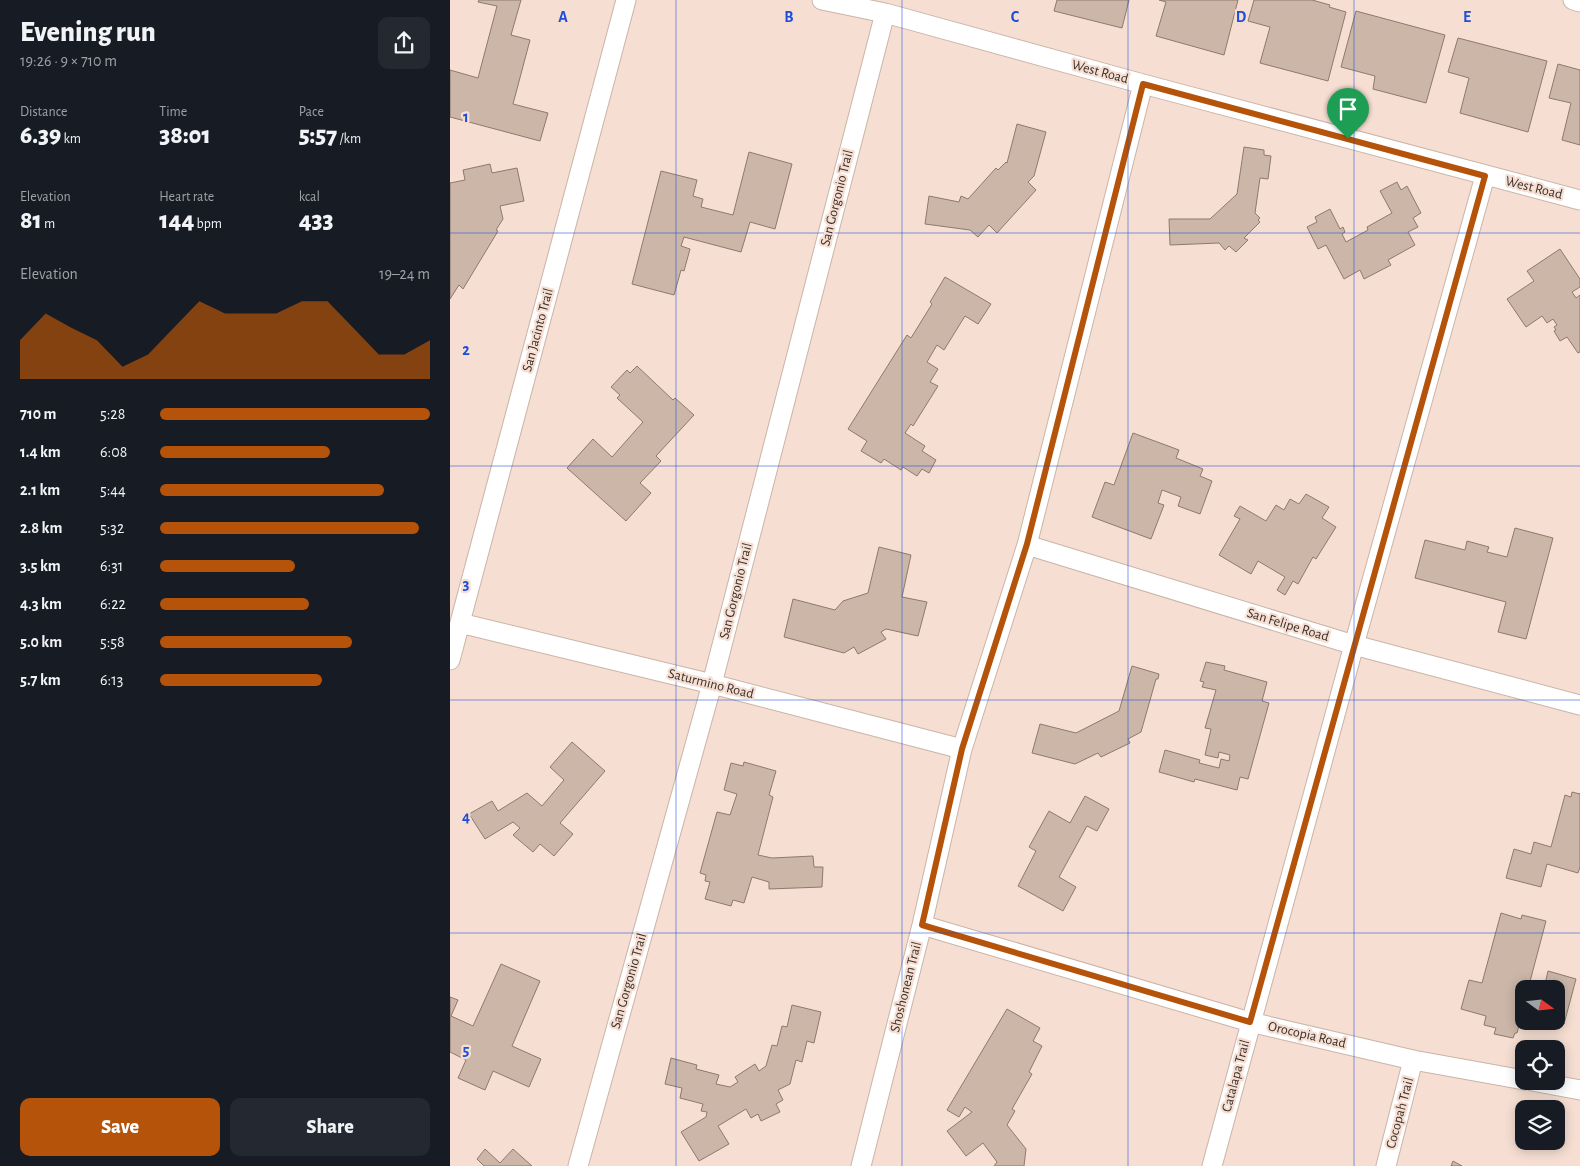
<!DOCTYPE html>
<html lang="en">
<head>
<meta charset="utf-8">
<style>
	body { margin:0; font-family:"Alegreya Sans",sans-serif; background:#242831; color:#f1f3f6; height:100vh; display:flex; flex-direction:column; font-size:19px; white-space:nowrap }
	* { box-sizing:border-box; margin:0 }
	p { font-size:16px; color:#9ea1a6 }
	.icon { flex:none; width:28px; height:28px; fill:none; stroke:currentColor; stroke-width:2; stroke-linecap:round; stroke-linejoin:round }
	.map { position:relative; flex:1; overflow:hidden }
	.sheet { display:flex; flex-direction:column; background:#171b24; width:450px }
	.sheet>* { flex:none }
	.needle { width:32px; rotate:105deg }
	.controls { position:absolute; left:1065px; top:980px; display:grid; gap:10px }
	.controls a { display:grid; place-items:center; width:50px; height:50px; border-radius:10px; background:#171b24; box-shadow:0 2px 12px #0003; font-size:25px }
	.pin { position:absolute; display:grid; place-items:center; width:42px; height:42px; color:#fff; margin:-51px -21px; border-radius:50% 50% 50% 0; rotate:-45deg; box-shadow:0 0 5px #0007 }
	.pin .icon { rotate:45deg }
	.round { display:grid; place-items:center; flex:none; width:52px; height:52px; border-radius:10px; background:#242831 }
	.summary { display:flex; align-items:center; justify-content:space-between; height:85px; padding:0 20px }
	h1 { font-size:28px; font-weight:800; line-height:38px }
	.figures { display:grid; grid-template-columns:repeat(3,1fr); gap:8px; height:85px; padding:5px 20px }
	.figures div { display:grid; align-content:center }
	.figures b { font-size:25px; font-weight:800 }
	.figures small { font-size:14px; font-weight:400 }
	.figures p { font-size:14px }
	.chart { height:140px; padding:10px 20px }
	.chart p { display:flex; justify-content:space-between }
	.chart svg { width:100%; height:90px; margin-top:5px; fill:#b45309; opacity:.7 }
	.primary-button { display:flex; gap:10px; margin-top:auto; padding:10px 20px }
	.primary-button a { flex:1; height:58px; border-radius:10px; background:#b45309; color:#fff; font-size:20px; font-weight:800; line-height:58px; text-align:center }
	.primary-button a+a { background:#242831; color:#f1f3f6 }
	ul { padding:0 20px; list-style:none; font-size:16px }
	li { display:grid; grid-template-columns:80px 60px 1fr; align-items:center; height:38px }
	li i { height:12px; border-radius:6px; background:#b45309 }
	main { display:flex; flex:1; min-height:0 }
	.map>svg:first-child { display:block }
</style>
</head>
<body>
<main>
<section class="sheet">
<div class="summary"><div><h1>Evening run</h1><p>19:26 · 9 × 710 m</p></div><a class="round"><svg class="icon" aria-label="share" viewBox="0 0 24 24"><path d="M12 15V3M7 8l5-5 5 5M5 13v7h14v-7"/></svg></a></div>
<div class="figures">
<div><p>Distance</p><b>6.39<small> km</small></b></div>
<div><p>Time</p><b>38:01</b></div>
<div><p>Pace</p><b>5:57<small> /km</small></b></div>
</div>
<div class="figures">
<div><p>Elevation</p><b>81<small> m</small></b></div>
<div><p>Heart rate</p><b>144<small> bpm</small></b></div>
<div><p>kcal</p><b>433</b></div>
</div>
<div class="chart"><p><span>Elevation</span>19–24 m</p>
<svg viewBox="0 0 160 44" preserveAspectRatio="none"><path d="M0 44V25L10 12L20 19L30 25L40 38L50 32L60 19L70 6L80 12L90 12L100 12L110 6L120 6L130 19L140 32L150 32L160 25V44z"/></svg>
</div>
<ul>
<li><b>710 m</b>5:28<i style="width:100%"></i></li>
<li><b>1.4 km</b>6:08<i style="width:63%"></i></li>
<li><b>2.1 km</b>5:44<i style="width:83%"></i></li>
<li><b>2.8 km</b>5:32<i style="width:96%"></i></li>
<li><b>3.5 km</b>6:31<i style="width:50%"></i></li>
<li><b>4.3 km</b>6:22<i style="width:55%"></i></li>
<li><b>5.0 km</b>5:58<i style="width:71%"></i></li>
<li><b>5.7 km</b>6:13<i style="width:60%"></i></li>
</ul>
<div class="primary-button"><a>Save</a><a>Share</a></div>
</section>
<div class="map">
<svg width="1130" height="1166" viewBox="0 0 1130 1166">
	<rect width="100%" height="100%" fill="#f6ded2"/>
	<path fill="#cbb6a8" stroke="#8e7a6d" d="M29,0H71L61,35L80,40L63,104L98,113L90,141L0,117V70L28,78L47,6L28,2Z
		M607,0H679L672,28L604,11Z
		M709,0H788L774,55L706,36L716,2Z
		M804,0H862L880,5L879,7L896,12L878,81L810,63L820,27L798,21Z
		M906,11L995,35L976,103L923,89L925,76L891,67Z
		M1008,38L1097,61L1078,132L1010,113L1019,78L998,72Z
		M1108,64L1130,70V145L1112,140L1121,103L1099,98Z
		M567,124L596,132L584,176L578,182L586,190L547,233L539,225L528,237L520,230L475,224L479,196L509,202L511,196L518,199L546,168L548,170L556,162L557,163Z
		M794,147L814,150V155L821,156L818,179L810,178L805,213L810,218L808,220L810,222L794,238L798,240L786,252L779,246L775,250L769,243L720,245L719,219H760L787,194Z
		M299,152L342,164L325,229L300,222L291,252L234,237L231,246L240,249L234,271L231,270L224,295L182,284L211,171L247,180L243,196L253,199L251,207L283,215Z
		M40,164L42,173L67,168L74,201L50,206L53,219L46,230L48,231L13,289L9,285L0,299V183L15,180L13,170Z
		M947,182L951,190L957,186L971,213L963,218L968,227L958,232L965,245L938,260L941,265L914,279L910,270L894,279L876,245L868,249L857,227L867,222L865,217L880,209L890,229L893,227L895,232L892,234L896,242L918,230L917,227L942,213L930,191Z
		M1110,249L1130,279V287L1122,292L1126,298L1130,295V352L1128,353L1117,337L1110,341L1104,331L1106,330L1104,327L1107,325L1103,319L1097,323L1092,316L1076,327L1057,299L1084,281L1077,271Z
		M495,277L541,304L528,324L515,316L494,350L487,345L477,362L488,369L480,382L488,386L463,426L461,424L455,433L475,446L472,451L486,460L479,473L472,469L467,476L453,467L451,470L434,459L431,463L411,451L417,441L398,429L457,335L461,338L482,304L480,302Z
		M187,366L223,400L225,398L244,415L206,456L211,461L190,483L201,493L176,521L117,468L143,439L162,457L193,422L167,398L170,395L161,387L177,370L180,373Z
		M683,433L729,450L726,458L753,469L750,476L762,481L750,514L728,506L731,497L712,490L708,503L714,505L701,539L642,517L655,482L664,485Z
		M856,494L879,507L872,518L886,527L866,559L863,557L848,584L843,581L835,595L827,590L835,577L808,561L801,574L769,555L790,519L784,516L790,506L816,521L826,505L834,510L840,499L849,504Z
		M1065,528L1103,538L1076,639L1048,632L1056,602L965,578L975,540L1015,550L1017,541L1039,547L1037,552L1057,557Z
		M429,547L461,555L452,597L477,602L468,636L436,629L431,632L436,639L408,654L404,647L394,653L334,637L343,599L385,610L393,601L418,593Z
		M756,662L775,666L774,670L817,682L812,701L819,703L798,779L790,777L787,790L745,779L744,782L709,772L715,750L750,760L749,763L769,768L771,759L779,761L780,755L769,752L768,758L755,755L761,729L755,728L766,690L752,687L754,682L750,681Z
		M682,666L709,674L708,679H706L691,732L678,739L680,743L651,757L648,753L625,764L582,753L590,724L626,733L669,711Z
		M122,742L155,771L110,823L123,834L104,856L90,844L83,852L63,835L70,828L63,822L35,839L19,814L42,801L48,811L77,793L92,806L114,780L100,767Z
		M294,762L326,771L319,795L323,797L308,855L322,858L363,856L364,867H373L372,887L319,889V882L302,877L294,903L283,900L281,906L255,899L260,882L255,881L256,875L250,873L267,812L280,815L287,794L274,790L281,763L293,766Z
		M1122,792L1130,794V793V867L1128,873L1097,864L1091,887L1056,878L1064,849L1081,854L1084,842L1101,847L1115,795L1121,797Z
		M635,796L659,809L647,831L637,826L609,877L626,887L613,911L568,886L586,851L579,847L599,811L620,823Z
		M1051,913L1071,919L1072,915L1096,921L1078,989H1074V1007L1067,1033H1065L1063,1038L1044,1034L1046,1028L1034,1025L1036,1016L1011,1009L1019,980L1032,983Z
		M51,964L90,981L62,1046L91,1059L79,1087L43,1071L35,1090L8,1078L16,1060L0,1052V997L8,1000L1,1016L23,1026Z
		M1098,971L1126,979L1114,1024L1105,1021L1106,989H1094Z
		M342,1005L371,1012L364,1043L357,1041L352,1062L346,1060L340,1084L328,1090L333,1100L326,1104L330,1112L311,1121L308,1114L301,1118L296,1109L268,1126L279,1144L249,1161L231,1132L256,1117L257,1112L251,1111L253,1104L230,1098L232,1088L215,1084L221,1058L247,1065L246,1069L269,1075L266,1084L280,1087L288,1082L285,1077L305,1064L309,1071L316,1066L322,1045L327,1046L332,1026L337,1027Z
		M557,1009L590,1028L583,1041L592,1046L579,1072L582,1074L562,1109L565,1111L557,1125L576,1149L574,1166H544L547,1162L533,1143L516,1156L497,1131L522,1112L515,1107L509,1117L497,1110Z
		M35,1149L50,1163L63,1149L82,1166H34L27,1159Z
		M1003,1161L1012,1166H1001Z"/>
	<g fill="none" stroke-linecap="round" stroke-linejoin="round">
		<defs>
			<path id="street" d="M372,0L435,13L693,84L1130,200
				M1123,0L1130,2
				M577,545L904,645L1130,705
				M10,623L262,684L512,749
				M0,660L176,0
				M472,925L800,1022L963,1060L1074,1080
				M1082,1081L1130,1090
				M128,1166L262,684L435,13
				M411,1166L472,925L512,749L577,545L693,84
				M762,1166L904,645L1035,176
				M936,1166L963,1060"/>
		</defs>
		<use href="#street" stroke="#cab4a8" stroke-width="21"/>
		<use href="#street" stroke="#fff" stroke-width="19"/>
	</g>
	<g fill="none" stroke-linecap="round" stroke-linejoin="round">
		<defs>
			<path id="route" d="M693,84L1035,176L800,1022L472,925L512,749L577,544Z"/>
		</defs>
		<use href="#route" stroke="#fff" stroke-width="10"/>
		<use href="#route" stroke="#b45309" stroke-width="6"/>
	</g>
	<path fill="none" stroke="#1d4ed8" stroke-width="1" stroke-opacity="0.55" d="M226,0V1166M452,0V1166M678,0V1166M904,0V1166M0,233H1130M0,466H1130M0,700H1130M0,933H1130"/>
	<g text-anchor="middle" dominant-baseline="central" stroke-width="4.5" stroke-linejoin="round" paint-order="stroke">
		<g font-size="14" fill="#382f2a" stroke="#f6ded2">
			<text transform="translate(650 72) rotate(15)">West Road</text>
			<text transform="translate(1084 188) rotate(14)">West Road</text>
			<text transform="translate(387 198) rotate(-76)">San Gorgonio Trail</text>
			<text transform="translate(88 330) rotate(-75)">San Jacinto Trail</text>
			<text transform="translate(286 591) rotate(-76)">San Gorgonio Trail</text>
			<text transform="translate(838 625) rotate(17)">San Felipe Road</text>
			<text transform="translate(261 684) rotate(14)">Saturmino Road</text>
			<text transform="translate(179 981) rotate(-74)">San Gorgonio Trail</text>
			<text transform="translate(456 987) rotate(-76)">Shoshonean Trail</text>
			<text transform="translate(857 1035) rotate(13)">Orocopia Road</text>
			<text transform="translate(786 1076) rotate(-75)">Catalapa Trail</text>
			<text transform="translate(950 1113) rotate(-75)">Cocopah Trail</text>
		</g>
	</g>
	<g font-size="16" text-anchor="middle" font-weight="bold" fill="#1d4ed8" stroke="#f6ded2" stroke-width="4.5" stroke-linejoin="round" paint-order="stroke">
		<text x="113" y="22">A</text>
		<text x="339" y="22">B</text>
		<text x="565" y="22">C</text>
		<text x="791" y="22">D</text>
		<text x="1017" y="22">E</text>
		<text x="16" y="122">1</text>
		<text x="16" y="355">2</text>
		<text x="16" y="589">3</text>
		<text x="16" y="822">4</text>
		<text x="16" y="1055">5</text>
	</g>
</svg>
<div class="controls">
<a><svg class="needle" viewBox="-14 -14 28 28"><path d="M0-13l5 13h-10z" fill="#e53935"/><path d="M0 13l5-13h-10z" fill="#9ea1a6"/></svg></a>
<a><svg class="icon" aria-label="locate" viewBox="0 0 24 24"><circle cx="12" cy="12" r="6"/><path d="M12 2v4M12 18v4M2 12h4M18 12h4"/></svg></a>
<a><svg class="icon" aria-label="layers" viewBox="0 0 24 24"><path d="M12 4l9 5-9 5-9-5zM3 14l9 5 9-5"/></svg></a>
</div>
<div class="pin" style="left:898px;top:139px;background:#1e9e55"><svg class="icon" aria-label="arrive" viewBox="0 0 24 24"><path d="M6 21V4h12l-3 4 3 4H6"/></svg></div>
</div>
</main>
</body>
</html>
